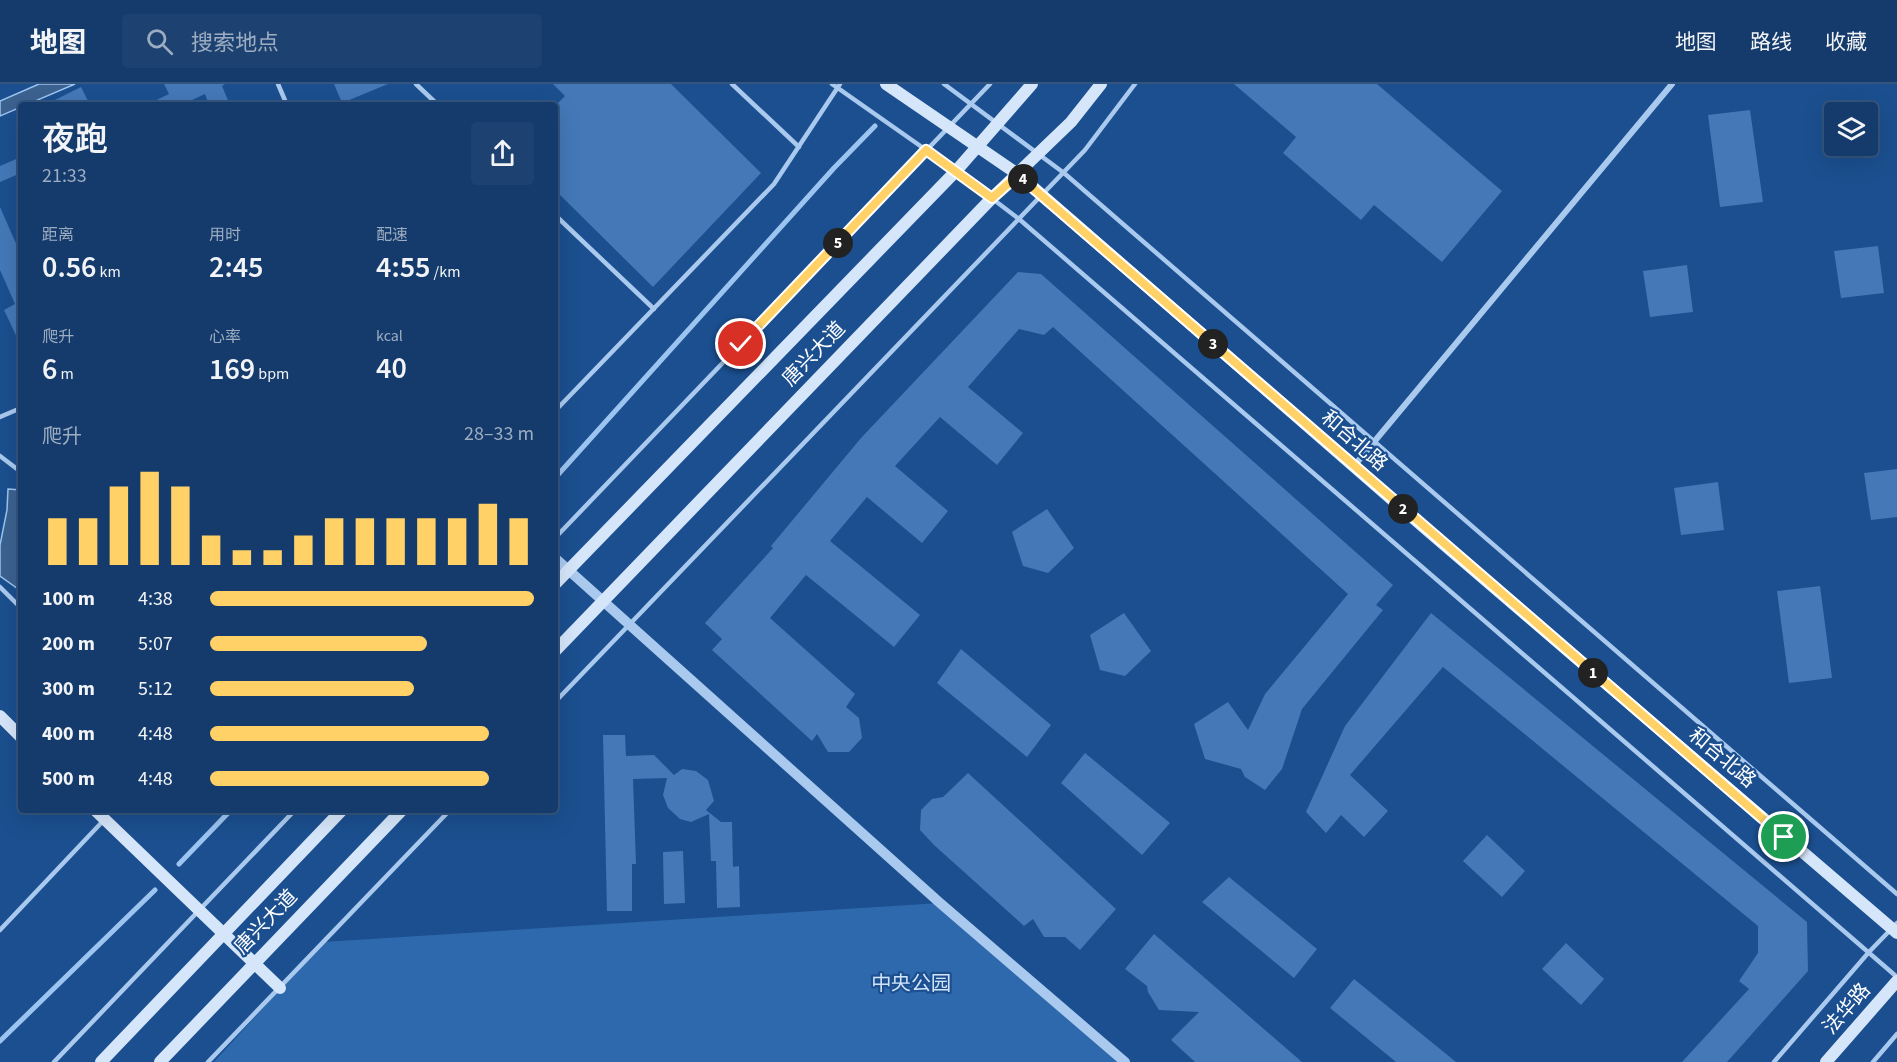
<!DOCTYPE html>
<html lang="zh">
<head>
<meta charset="utf-8">
<style>
	body { margin:0; font-family:"Source Sans 3","Noto Sans SC",sans-serif; background:#1d4271; color:#f1f3f6; height:100vh; display:flex; flex-direction:column; font-size:22px; white-space:nowrap }
	* { box-sizing:border-box; margin:0 }
	p { font-size:20px; color:#9dadc1 }
	.icon { flex:none; width:33px; height:33px; fill:none; stroke:currentColor; stroke-width:2; stroke-linecap:round; stroke-linejoin:round }
	.map { position:relative; flex:1; overflow:hidden }
	.drawer { position:absolute; left:18px; top:18px; width:540px; height:711px; display:flex; flex-direction:column; background:#143b6b; border-radius:6px; box-shadow:0 6px 24px #0002,0 0 0 2px #33557e }
	.drawer>* { flex:none }
	.tools { position:absolute; left:1824px; top:18px; display:grid; gap:12px }
	.tools a { display:grid; place-items:center; width:54px; height:54px; border-radius:6px; background:#143b6b; box-shadow:0 6px 24px #0002,0 0 0 2px #33557e; font-size:30px }
	.pin { position:absolute; display:grid; place-items:center; width:51px; height:51px; color:#fff; margin:-26px; border:3px solid #fff; border-radius:50%; box-shadow:0 2px 6px #0007 }
	.km { position:absolute; width:30px; height:30px; margin:-15px; border-radius:50%; background:#222; color:#fff; font-size:16px; line-height:30px; text-align:center }
	.round { display:grid; place-items:center; flex:none; width:63px; height:63px; border-radius:6px; background:#1d4271 }
	.headline { display:flex; align-items:center; justify-content:space-between; height:102px; padding:0 24px }
	h1 { font-size:33px; font-weight:600; line-height:45px }
	.stats { display:grid; grid-template-columns:repeat(3,1fr); gap:9px; height:102px; padding:6px 24px }
	.stats div { display:grid; align-content:center }
	.stats b { font-size:30px; font-weight:600 }
	.stats small { font-size:16px; font-weight:400 }
	.stats p { font-size:16px }
	.chart { height:168px; padding:12px 24px }
	.chart p { display:flex; justify-content:space-between }
	.chart svg { width:100%; height:108px; margin-top:6px; stroke:#ffd166; stroke-width:6 }
	ul { padding:0 24px; list-style:none; font-size:20px }
	li { display:grid; grid-template-columns:96px 72px 1fr; align-items:center; height:45px }
	li i { height:15px; border-radius:8px; background:#ffd166 }
	header { display:flex; align-items:center; gap:36px; box-sizing:border-box; height:84px; padding:0 30px; background:#143b6b; border-bottom:2px solid #33557e }
	header strong { font-size:28px }
	nav { display:flex; gap:33px; margin-inline-start:auto; font-size:21px }
	.search { width:420px; height:54px; background:#1d4271; display:flex; align-items:center; gap:15px; box-sizing:border-box; padding:0 21px; border-radius:6px; color:#9dadc1; font-size:22px }
	.map>svg:first-child { display:block }
</style>
</head>
<body>
<header>
<strong>地图</strong>
<div class="search"><svg class="icon" aria-label="search" viewBox="0 0 24 24"><circle cx="10" cy="10" r="6"/><path d="M15 15l6 6"/></svg>搜索地点</div>
<nav><a>地图</a><a>路线</a><a>收藏</a></nav>
</header>
<div class="map">
<svg width="1897" height="978" viewBox="0 0 1897 978">
	<rect width="100%" height="100%" fill="#1b4f8f"/>
	<path fill="#2e69ad" d="M940,819L1119,978H214L323,858Z"/>
	<path fill="#3c6290" stroke="#9cc4f0" stroke-width="1.5" d="M39,0H75L0,32V17Z
		M8,405L21,406V507L0,492V461L7,426Z"/>
	<g fill="none" stroke-linecap="round" stroke-linejoin="round">
		<path stroke="#9cc4f0" stroke-width="5" d="M555,394L834,84L875,42
			M179,780L231,726
			M0,957L155,806"/>
	</g>
	<path fill="#4478b7" d="M164,0H225L222,2L230,21H209L205,10L181,21H146L169,10Z
		M334,0H388L342,19Z
		M553,0H671L761,89L653,203L555,106V22L565,12Z
		M1234,0H1377L1502,107L1442,178L1374,121L1361,136L1283,69L1296,53Z
		M81,3L90,21H45Z
		M1750,26L1763,118L1720,123L1708,31Z
		M21,73V89L0,98V82Z
		M0,123L21,171V262L4,226L15,220L0,186Z
		M1878,162L1884,209L1841,214L1834,167Z
		M1687,181L1693,228L1650,233L1643,187Z
		M1018,188L1041,190L1393,501L1376,521L1383,526L1302,625L1282,685L1265,706L1245,693L1241,685L1205,675L1194,640L1228,618L1248,646L1265,610L1348,510L1053,243L1044,251L1019,245L968,303L1023,349L997,381L940,333L895,382L948,427L922,459L867,413L830,457L920,531L894,563L806,491L770,534L855,610L846,623L859,634L862,654L849,668H828L817,650L812,657L712,566L722,555L705,539L773,464L771,462L861,354Z
		M1897,385V433L1871,436L1864,389Z
		M1718,398L1724,446L1681,451L1674,404Z
		M1047,425L1074,464L1048,489L1023,482L1012,448Z
		M1820,502L1832,594L1789,599L1777,507Z
		M1124,529L1151,567L1125,592L1100,586L1090,551Z
		M1431,529L1807,838L1808,887L1727,978H1682L1749,905L1739,897L1758,869V842L1443,583L1350,691L1388,727L1364,753L1341,731L1326,749L1306,728L1345,642Z
		M961,565L1051,641L1027,673L937,599Z
		M603,651H625L626,672L654,671L674,691L682,685L696,687L708,696L714,717L706,726L721,738H732L733,783L739,782L740,823L717,824L716,777H711L709,730L691,738L680,735L668,724L663,711L667,694L633,695L636,780H632V827H607Z
		M1085,669L1170,739L1142,771L1061,699Z
		M968,689L1116,825L1080,866L1065,853H1044L1033,835L1024,842L934,761L920,746L921,726L932,715L943,713Z
		M1487,751L1525,787L1502,813L1463,777Z
		M683,767L685,819L664,820L663,768Z
		M1229,793L1317,865L1294,894L1202,818Z
		M1154,850L1302,978H1195L1171,956L1199,928L1159,926L1148,908L1147,902L1125,885Z
		M1566,859L1604,895L1581,921L1542,885Z
		M1354,895L1456,978H1396L1330,924Z"/>
	<g fill="none" stroke-linecap="round" stroke-linejoin="round">
		<path stroke="#a9c9ee" stroke-width="4.5" d="M278,0L287,21
			M416,0L438,21
			M732,0L799,63
			M832,0L956,87L1019,135L1897,893
			M944,0L1064,89L1897,810
			M555,131L654,225
			M555,327L774,100L840,0
			M0,333L21,324
			M0,372L21,388
			M555,454L990,0
			M0,503L21,524
			M555,618L1085,66L1135,0
			M0,846L103,737
			M54,978L295,726
			M208,978L450,726
			M1774,978L1869,868L1897,839
			M1873,978L1897,950"/>
		<path stroke="#a9c9ee" stroke-width="6" d="M1354,382L1672,0"/>
		<path stroke="#a9c9ee" stroke-width="10" d="M555,474L940,819L1125,978"/>
		<path stroke="#d6e6fa" stroke-width="12" d="M886,0L1019,91L1427,446L1897,849
			M555,500L956,87L1032,0
			M555,567L992,114L1071,38L1101,0
			M0,632L21,653
			M95,726L280,904
			M101,978L342,726
			M160,978L402,726
			M1826,978L1897,897"/>
	</g>
	<g fill="none" stroke-linecap="round" stroke-linejoin="round">
		<defs>
			<path id="route" d="M741,260L926,66L992,114L1018,91L1784,753"/>
		</defs>
		<use href="#route" stroke="#fff" stroke-width="12"/>
		<use href="#route" stroke="#ffd166" stroke-width="8"/>
	</g>
	<g text-anchor="middle" dominant-baseline="central" stroke-width="4.5" stroke-linejoin="round" paint-order="stroke">
		<g font-size="20" fill="#fff" stroke="#1b4f8f">
			<text transform="translate(814 270) rotate(-46)">唐兴大道</text>
			<text transform="translate(1354 357) rotate(41)">和合北路</text>
			<text transform="translate(1722 674) rotate(40)">和合北路</text>
			<text transform="translate(266 838) rotate(-46)">唐兴大道</text>
			<text transform="translate(1847 925) rotate(-49)">法华路</text>
		</g>
		<g font-size="20" fill="#cfe3fa" stroke="#1b4f8f">
			<text x="911" y="900">中央公园</text>
		</g>
	</g>
</svg>
<div class="tools">
<a><svg class="icon" aria-label="layers" viewBox="0 0 24 24"><path d="M12 4l9 5-9 5-9-5zM3 14l9 5 9-5"/></svg></a>
</div>
<div class="pin" style="left:1784px;top:753px;background:#1e9e55"><svg class="icon" aria-label="arrive" viewBox="0 0 24 24"><path d="M6 21V4h12l-3 4 3 4H6"/></svg></div>
<div class="pin" style="left:741px;top:260px;background:#d93025"><svg class="icon" aria-label="check" viewBox="0 0 24 24"><path d="M5 12l5 5 9-10"/></svg></div>
<b class="km" style="left:1593px;top:589px">1</b>
<b class="km" style="left:1403px;top:425px">2</b>
<b class="km" style="left:1213px;top:260px">3</b>
<b class="km" style="left:1023px;top:95px">4</b>
<b class="km" style="left:838px;top:159px">5</b>
<section class="drawer">
<div class="headline"><div><h1>夜跑</h1><p>21:33</p></div><a class="round"><svg class="icon" aria-label="share" viewBox="0 0 24 24"><path d="M12 15V3M7 8l5-5 5 5M5 13v7h14v-7"/></svg></a></div>
<div class="stats">
<div><p>距离</p><b>0.56<small> km</small></b></div>
<div><p>用时</p><b>2:45</b></div>
<div><p>配速</p><b>4:55<small> /km</small></b></div>
</div>
<div class="stats">
<div><p>爬升</p><b>6<small> m</small></b></div>
<div><p>心率</p><b>169<small> bpm</small></b></div>
<div><p>kcal</p><b>40</b></div>
</div>
<div class="chart"><p><span>爬升</span>28–33 m</p>
<svg viewBox="0 0 160 44" preserveAspectRatio="none"><path d="M5 44V25M15 44V25M25 44V12M35 44V6M45 44V12M55 44V32M65 44V38M75 44V38M85 44V32M95 44V25M105 44V25M115 44V25M125 44V25M135 44V25M145 44V19M155 44V25"/></svg>
</div>
<ul>
<li><b>100 m</b>4:38<i style="width:100%"></i></li>
<li><b>200 m</b>5:07<i style="width:67%"></i></li>
<li><b>300 m</b>5:12<i style="width:63%"></i></li>
<li><b>400 m</b>4:48<i style="width:86%"></i></li>
<li><b>500 m</b>4:48<i style="width:86%"></i></li>
</ul>
</section>
</div>
</body>
</html>
